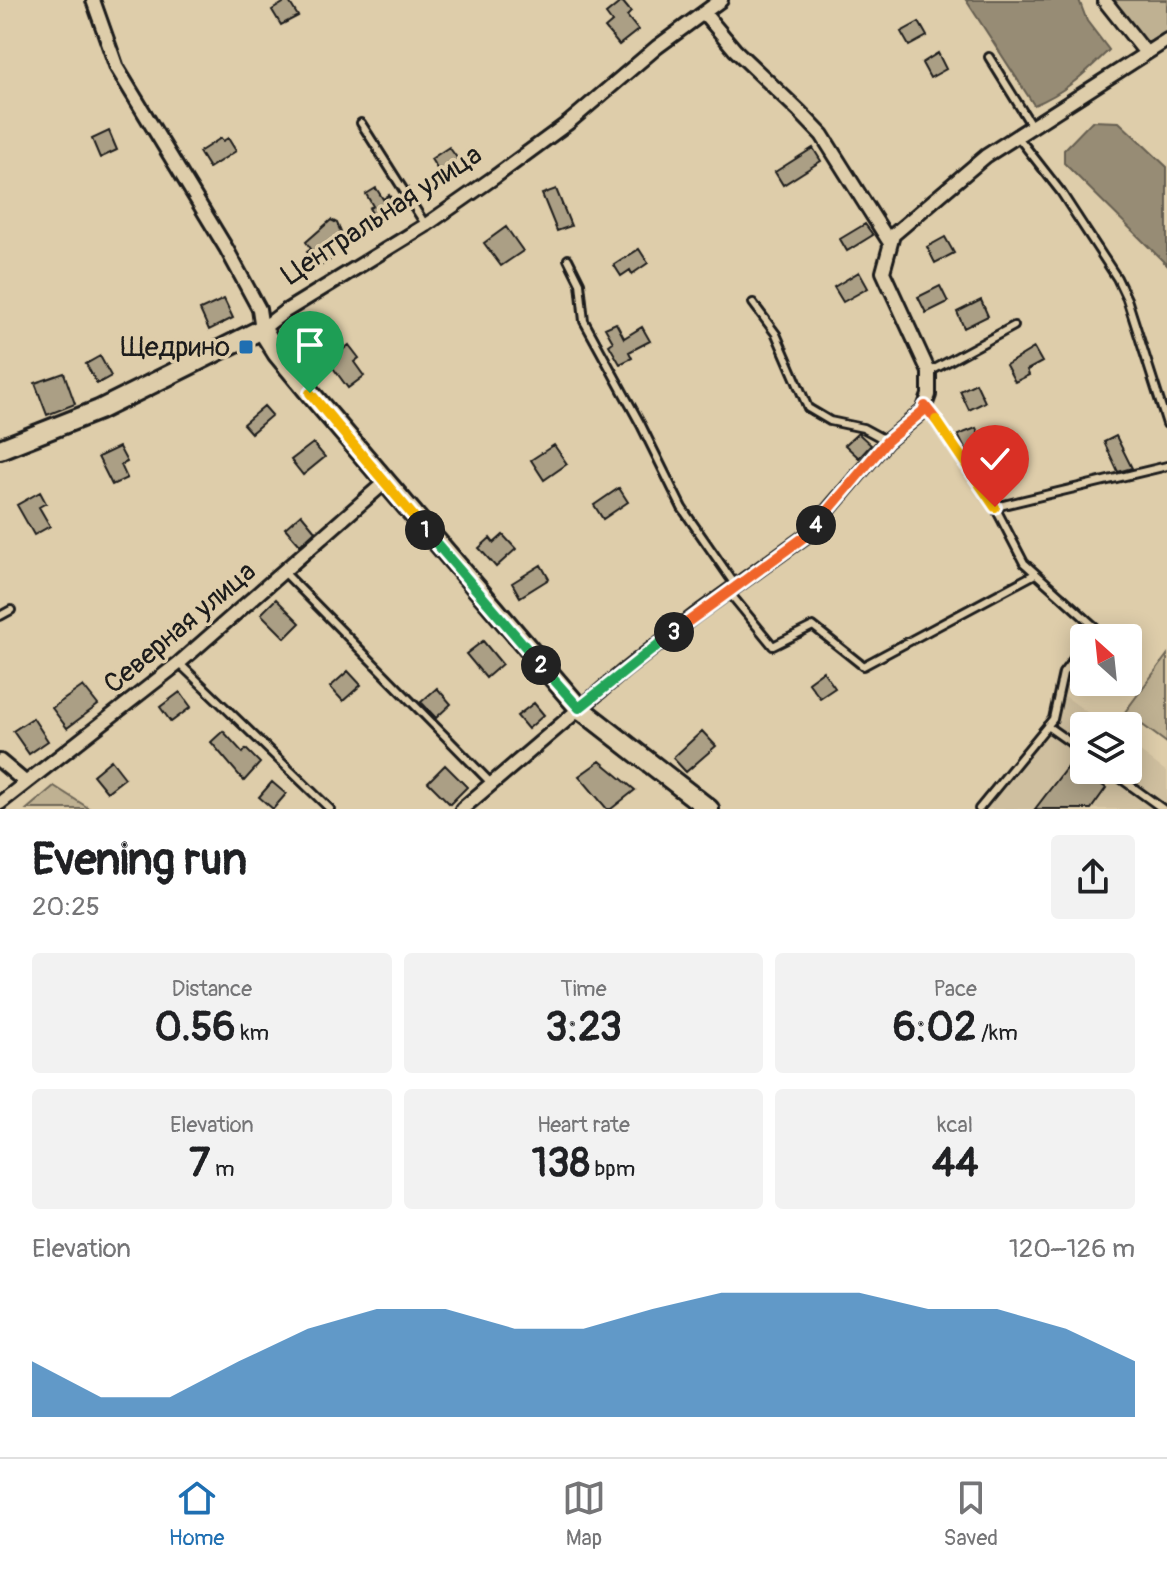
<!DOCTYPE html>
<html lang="en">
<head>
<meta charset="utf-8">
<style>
	body { margin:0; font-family:Pangolin,sans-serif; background:#f2f2f2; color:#202124; height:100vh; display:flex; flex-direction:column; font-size:30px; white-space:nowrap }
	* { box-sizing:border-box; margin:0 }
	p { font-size:26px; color:#757577 }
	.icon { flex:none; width:44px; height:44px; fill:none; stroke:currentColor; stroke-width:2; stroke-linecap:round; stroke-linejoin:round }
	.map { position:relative; height:809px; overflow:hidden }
	.side { display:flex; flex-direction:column; background:#fff; flex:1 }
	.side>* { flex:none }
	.needle { width:52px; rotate:333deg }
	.fabs { position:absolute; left:1070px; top:624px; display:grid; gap:16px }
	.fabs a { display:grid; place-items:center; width:72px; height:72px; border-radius:8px; background:#fff; box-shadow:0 4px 20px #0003; font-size:40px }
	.pin { position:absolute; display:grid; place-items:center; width:68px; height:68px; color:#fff; margin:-82px -34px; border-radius:50% 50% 50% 0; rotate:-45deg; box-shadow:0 0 8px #0007 }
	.pin .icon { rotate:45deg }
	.km { position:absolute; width:40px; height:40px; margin:-20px; border-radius:50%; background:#222; color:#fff; font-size:22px; line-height:40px; text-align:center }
	.round { display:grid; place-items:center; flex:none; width:84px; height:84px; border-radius:8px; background:#f2f2f2 }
	.overview { display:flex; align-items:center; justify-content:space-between; height:136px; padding:0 32px }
	h1 { font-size:44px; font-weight:800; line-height:60px }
	.figures { display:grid; grid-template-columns:repeat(3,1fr); gap:12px; height:136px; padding:8px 32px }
	.figures div { display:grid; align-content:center; border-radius:8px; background:#f2f2f2; text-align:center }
	.figures b { font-size:40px; font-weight:800 }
	.figures small { font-size:22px; font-weight:400 }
	.figures p { font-size:22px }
	.chart { height:224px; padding:16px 32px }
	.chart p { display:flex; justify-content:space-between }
	.chart svg { width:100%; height:144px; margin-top:8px; fill:#1f6fb2; opacity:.7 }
	.tabs { display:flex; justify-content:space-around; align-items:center; height:112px; border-top:2px solid #e0e0e0; background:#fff; font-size:22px; color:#757577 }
	.tabs a { display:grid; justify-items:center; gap:4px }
	.tabs .selected { color:#1f6fb2 }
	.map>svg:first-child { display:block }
</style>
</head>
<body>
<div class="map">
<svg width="1167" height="809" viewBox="0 0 1167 809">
	<rect width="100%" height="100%" fill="#decdaa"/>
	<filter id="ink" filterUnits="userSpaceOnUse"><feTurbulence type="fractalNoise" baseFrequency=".0125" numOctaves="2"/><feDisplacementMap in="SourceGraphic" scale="16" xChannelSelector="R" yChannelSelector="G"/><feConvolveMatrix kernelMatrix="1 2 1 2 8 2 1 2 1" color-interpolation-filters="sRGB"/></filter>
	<g filter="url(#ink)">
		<path fill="#cfbf9f" d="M1065,696L1106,726H1084V770H1128V743L1167,772V809H986L1055,723Z"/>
		<path fill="#bfb192" stroke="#6e6657" stroke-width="2" d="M1114,0H1167V33L1155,42H1143Z
			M1167,655V743L1125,712Z
			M54,786L90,809H27Z"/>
		<path fill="#978c75" stroke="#665f51" stroke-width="2" d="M966,0H1079L1087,21L1109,50C1085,73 1065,93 1034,105Z
			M1092,121L1119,122L1167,167V265L1064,163V150Z"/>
		<path fill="#ab9f85" stroke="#1c1c1c" stroke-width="2" d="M288,0L298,16L281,25L272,10Z
			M622,1L631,12L627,16L638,30L619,45L605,28L612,22L606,14Z
			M919,22L927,36L909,46L901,32Z
			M938,53L946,69L930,78L922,63Z
			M109,131L117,150L100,158L92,139Z
			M221,138L223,141L228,138L236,151L209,168L199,152Z
			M449,147L460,162L441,175L431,159Z
			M813,148L821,161L783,185L775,172Z
			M376,188L383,199L389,195L398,209L377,222L369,208L373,206L366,194Z
			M556,189L571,226L557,231L542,194Z
			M331,220L337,223L343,237L327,250L330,260L319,267L307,252L311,249L306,242Z
			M865,224L873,235L847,251L840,239Z
			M506,227L523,251L501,266L484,243Z
			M945,237L954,253L935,263L927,247Z
			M639,249L648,263L632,274L630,270L621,276L614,265Z
			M859,272L868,288L843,302L834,287Z
			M940,286L948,302L926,313L918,297Z
			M224,299L233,318L209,330L200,310Z
			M981,300L988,316L964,328L957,312Z
			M616,323L624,338L642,327L650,341L629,352L632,358L620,364L609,345L613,342L605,328Z
			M349,345L359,358L354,362L364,376L348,388L328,361Z
			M1034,348L1042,362L1027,370L1029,375L1015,382L1006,365Z
			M100,356L111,376L97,384L86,364Z
			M64,373L75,404L47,415L35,383Z
			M976,383L985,402L969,410L960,391Z
			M264,406L272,415L251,433L243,424Z
			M976,428L983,443L966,451L958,435Z
			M858,433L871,445L859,458L845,445Z
			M1116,436L1132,468L1118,472L1104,442Z
			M313,443L325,457L303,475L291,460Z
			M554,445L567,464L544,480L531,460Z
			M119,447L127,462L121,465L127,478L112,485L98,457Z
			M619,488L628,502L603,519L594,505Z
			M40,492L46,503L39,507L50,526L34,535L17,505Z
			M301,514L315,531L300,545L285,528Z
			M503,535L516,549L496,567L479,548L490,538L494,543Z
			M541,565L549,579L520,597L512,583Z
			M276,599L300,623L285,638L261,614Z
			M483,641L502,664L486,678L466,654Z
			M348,671L361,685L343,701L330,687Z
			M823,671L835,688L820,698L808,682Z
			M83,686L98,705L67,728L52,708Z
			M437,688L451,704L436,718L421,702Z
			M180,692L191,707L171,722L160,707Z
			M534,703L544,715L528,729L517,716Z
			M33,718L48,741L29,754L13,731Z
			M223,731L243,753L246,749L260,763L244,781L211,742Z
			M702,731L716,746L686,772L673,758Z
			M111,760L125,778L107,792L93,775Z
			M600,761L635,790L611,809H607L579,776Z
			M1071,762L1106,788L1091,809H1035Z
			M445,765L467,787L450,804L428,782Z
			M272,782L286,794L273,809L259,797Z"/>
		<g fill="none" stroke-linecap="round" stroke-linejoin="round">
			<defs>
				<path id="lane" d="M989,57L1033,128
					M361,123L425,224
					M1018,137L1061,192L1117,278L1127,299L1167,424
					M568,259L580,283L584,321L641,425L682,508L736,586
					M753,303L776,334L808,408L830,421L863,428L887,441
					M929,372L1014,326
					M925,406L995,507L1024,563L1095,627L1096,630L1089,638
					M995,507L1167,466
					M284,572L491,783
					M728,591L773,646L813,626L863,666L1035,574
					M0,616L11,610
					M179,663L330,809
					M1047,726L1084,752
					M1109,770L1163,809
					M979,809L1053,719L1063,673L1084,645"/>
				<path id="street" d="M93,0L117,68L226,248L259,309L262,329
					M1104,0L1146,53
					M704,13L735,50L799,111L822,135L890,243
					M262,329L284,312L426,225L496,176L568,123L657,47L721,0
					M0,761L25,782
					M0,803L179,663L384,483
					M462,809L625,670L694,616L807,535L887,441L923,411L929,395V372L883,272L893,235L986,156L1167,40"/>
				<path id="secondary" d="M0,449L99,410L262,329L277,353L310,393L579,708L709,809"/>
			</defs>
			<use href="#lane" stroke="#1c1c1c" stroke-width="12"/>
			<use href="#street" stroke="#1c1c1c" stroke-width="18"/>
			<use href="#secondary" stroke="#1c1c1c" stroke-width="24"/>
			<use href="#lane" stroke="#decdaa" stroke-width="6"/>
			<use href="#street" stroke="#decdaa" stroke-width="12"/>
			<use href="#secondary" stroke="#decdaa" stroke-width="18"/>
		</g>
	</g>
	<g fill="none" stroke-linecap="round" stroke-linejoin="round" filter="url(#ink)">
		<defs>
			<path id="split-1" d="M310,393L425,530"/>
			<path id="split-2" d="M425,530L541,665"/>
			<path id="split-3" d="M541,665L579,708L674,632"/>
			<path id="split-4" d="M674,632L807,535L816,525"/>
			<path id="split-5" d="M816,525L887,441L923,411L925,406L936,420"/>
			<path id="split-6" d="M936,420L995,507"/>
		</defs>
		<use href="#split-1" stroke="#fff" stroke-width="16"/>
		<use href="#split-2" stroke="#fff" stroke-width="16"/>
		<use href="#split-3" stroke="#fff" stroke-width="16"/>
		<use href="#split-4" stroke="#fff" stroke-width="16"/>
		<use href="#split-5" stroke="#fff" stroke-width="16"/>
		<use href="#split-6" stroke="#fff" stroke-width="16"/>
		<use href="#split-1" stroke="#f5b400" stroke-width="10"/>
		<use href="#split-2" stroke="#22a559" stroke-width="10"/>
		<use href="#split-3" stroke="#22a559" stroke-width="10"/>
		<use href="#split-4" stroke="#f0652b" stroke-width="10"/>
		<use href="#split-5" stroke="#f0652b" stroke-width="10"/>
		<use href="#split-6" stroke="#f5b400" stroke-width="10"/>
	</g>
	<rect fill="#1f6fb2" stroke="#decdaa" stroke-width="3" x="238" y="339" width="16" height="16" rx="4"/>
	<g text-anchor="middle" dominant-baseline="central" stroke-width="7" stroke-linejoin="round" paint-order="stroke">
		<g font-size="28" fill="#1c1c1c" stroke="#decdaa">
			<text transform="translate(382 215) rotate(-33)">Центральная улица</text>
			<text transform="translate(180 628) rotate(-40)">Северная улица</text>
		</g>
		<g font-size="28" fill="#1c1c1c" stroke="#decdaa" text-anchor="end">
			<text x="230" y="347">Щедрино</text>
		</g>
	</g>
</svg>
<div class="fabs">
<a><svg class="needle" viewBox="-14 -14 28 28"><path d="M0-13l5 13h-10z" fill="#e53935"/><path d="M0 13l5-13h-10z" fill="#757577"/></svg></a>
<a><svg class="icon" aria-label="layers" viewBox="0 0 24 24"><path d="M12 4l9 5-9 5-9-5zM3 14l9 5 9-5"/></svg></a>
</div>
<div class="pin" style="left:310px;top:393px;background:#1e9e55"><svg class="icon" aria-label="arrive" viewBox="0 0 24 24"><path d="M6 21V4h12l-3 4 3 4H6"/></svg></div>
<div class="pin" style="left:995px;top:507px;background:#d93025"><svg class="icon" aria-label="check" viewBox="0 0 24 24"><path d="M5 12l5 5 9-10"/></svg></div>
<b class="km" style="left:425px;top:530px">1</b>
<b class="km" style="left:541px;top:665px">2</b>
<b class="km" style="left:674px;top:632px">3</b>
<b class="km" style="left:816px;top:525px">4</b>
</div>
<section class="side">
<div class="overview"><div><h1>Evening run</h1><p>20:25</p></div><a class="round"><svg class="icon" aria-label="share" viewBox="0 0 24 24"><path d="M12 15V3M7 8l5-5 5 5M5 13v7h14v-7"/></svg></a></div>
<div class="figures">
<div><p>Distance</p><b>0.56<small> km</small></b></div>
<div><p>Time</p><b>3:23</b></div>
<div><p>Pace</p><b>6:02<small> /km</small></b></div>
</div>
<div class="figures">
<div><p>Elevation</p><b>7<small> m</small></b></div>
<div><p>Heart rate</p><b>138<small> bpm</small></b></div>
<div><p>kcal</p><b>44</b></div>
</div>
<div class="chart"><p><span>Elevation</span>120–126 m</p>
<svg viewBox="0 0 160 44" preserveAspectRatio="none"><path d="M0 44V27L10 38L20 38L30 27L40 17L50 11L60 11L70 17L80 17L90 11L100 6L110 6L120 6L130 11L140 11L150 17L160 27V44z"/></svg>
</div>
</section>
<nav class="tabs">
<a class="selected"><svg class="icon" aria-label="home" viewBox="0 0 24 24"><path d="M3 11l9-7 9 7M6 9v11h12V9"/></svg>Home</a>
<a><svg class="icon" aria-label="map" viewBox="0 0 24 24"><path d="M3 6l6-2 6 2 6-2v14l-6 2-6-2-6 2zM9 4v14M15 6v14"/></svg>Map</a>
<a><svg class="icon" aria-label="saved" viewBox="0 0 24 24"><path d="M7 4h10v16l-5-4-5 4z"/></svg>Saved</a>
</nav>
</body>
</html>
